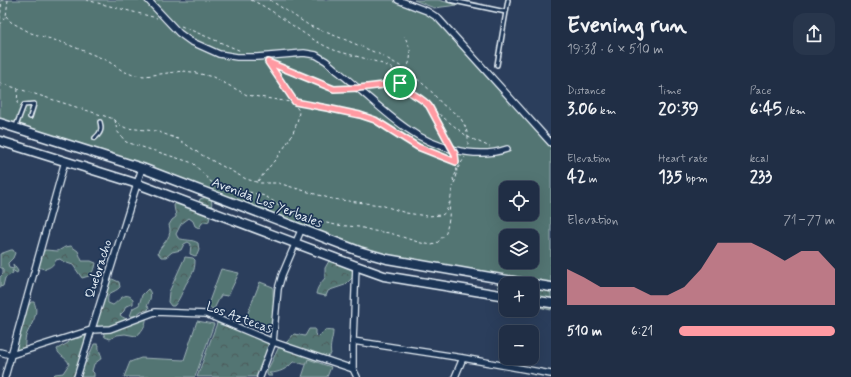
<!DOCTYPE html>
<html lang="en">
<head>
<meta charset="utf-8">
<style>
	body { margin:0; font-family:Mynerve,sans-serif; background:#28364c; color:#f1f3f6; height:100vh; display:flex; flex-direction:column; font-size:15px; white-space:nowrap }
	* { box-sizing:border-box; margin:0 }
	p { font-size:13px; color:#a2a8b3 }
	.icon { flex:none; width:22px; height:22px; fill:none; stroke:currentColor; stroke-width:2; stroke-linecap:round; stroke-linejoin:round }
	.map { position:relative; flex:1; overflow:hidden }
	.details { display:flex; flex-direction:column; background:#202e45; width:300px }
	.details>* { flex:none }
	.tools { position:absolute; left:499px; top:181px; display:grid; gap:8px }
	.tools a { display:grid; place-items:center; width:40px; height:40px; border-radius:8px; background:#202e45; box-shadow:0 4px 16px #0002,0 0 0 1px #3d4a5e; font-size:20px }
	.pin { position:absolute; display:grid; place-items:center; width:34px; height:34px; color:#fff; margin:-17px; border:2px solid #fff; border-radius:50%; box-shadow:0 1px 4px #0007 }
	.round { display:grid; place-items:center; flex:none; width:42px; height:42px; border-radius:12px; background:#28364c }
	.overview { display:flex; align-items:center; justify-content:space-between; height:68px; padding:0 16px }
	h1 { font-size:22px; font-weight:700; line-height:30px }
	.metrics { display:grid; grid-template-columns:repeat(3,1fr); gap:6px; height:68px; padding:4px 16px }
	.metrics div { display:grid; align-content:center }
	.metrics b { font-size:17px; font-weight:700 }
	.metrics small { font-size:11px; font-weight:400 }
	.metrics p { font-size:11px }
	.chart { height:112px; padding:8px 16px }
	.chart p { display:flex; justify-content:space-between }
	.chart svg { width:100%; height:72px; margin-top:4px; fill:#ff9aa2; opacity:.7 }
	ul { padding:0 16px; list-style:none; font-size:13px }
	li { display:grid; grid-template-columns:64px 48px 1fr; align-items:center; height:30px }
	li i { height:10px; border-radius:5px; background:#ff9aa2 }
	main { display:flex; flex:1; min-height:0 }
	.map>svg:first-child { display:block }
</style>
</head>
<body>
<main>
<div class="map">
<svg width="551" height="377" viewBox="0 0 551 377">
	<defs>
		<pattern id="forest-crowns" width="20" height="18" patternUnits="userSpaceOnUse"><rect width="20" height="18" fill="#537473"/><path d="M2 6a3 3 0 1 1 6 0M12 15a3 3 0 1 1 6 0" fill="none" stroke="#4c5c5c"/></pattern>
	</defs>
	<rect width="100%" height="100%" fill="#2b3e5c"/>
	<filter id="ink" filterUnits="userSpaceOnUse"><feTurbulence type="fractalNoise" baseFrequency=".025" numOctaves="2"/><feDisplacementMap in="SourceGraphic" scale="8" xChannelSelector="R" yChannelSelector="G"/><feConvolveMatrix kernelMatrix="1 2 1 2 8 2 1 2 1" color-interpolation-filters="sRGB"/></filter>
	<g filter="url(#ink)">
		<path fill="url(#forest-crowns)" stroke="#9eb2b6" d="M206,197L211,199C213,205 211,208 207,214L210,216L209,221L202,223L199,228L195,226L193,221L189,218L181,224L176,234L178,238C185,241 192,239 198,243L199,250L197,255L195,256L190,254L191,244L188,242L184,244L181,250L172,252L166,257H161L158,253L159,250C164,242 173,236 169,225L172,220L176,217C176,213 174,210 174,204L176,203C185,205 196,213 200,199Z
			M71,246L78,251L82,261H91L96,263L95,268L89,276L82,278L73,265L64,262L60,259L56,260C53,267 44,272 38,266L39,258L45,250L58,251L65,247Z
			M11,250H13L15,253L13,258L8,263L9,268L14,269L13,264L18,271L17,273L12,270L13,273L5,278L3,286L0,287V277L3,274V269L0,267V254Z
			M185,257L193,258L195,260C195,272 192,274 186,284C182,292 180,299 174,306H171L168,302L169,292Z
			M331,260L343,264L354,271V276L345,285L330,290L328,291L326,296L316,294C317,287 321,283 325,278V268L329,261Z
			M110,278L119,282L120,287C114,294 106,290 108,303L113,305C119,301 125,290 133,299V304L126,306L124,311L120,315C127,322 137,319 146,318C147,324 141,333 136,336L125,334L117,335L110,339L105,337L101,327L94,325Z
			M497,281L551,283V310L535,306L532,304V284H506V293L499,288Z
			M148,289C153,294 150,300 147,306L149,307L148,310L141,311L135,316H130L133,308L139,305L142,295Z
			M31,302H34C40,315 30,325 26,336C24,342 26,346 23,352L13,351L20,327L25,318L27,308Z
			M217,323L272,343L260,377H197Z
			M309,329H315V334L318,337L325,330L333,331C333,339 329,346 331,354C326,358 308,366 303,364C299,363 298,362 293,362C287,369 279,373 269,373L273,376H268L267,374V371L279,347L287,342L294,334L305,336Z
			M85,336H88L83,363H86L94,344H97L99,345C98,350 101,353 102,358L94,364L92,371L94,373V377H52L55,374L63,373L69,364C67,357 59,357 57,349L68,343L71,339L80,338Z"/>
		<path fill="#537473" stroke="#9eb2b6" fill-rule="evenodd" d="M0,0H398L438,18L551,143V287L387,259L142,168L0,123ZM506,188H532V214H506ZM506,236H532V262H506Z
			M414,0H438L458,5L434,8Z
			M221,269L239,273L228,296L221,295L214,309L207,307Z
			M260,282L273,287L274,334L245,320Z
			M197,321L214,324L195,377H124L130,362L141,358L184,360Z
			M308,359L331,367L327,377H302Z"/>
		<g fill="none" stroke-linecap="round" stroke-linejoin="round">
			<defs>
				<path id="lane" d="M449,0L506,12
					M497,65L508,0
					M16,126L24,105L34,104L30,117
					M95,138C101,133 102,129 100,122"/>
				<path id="street" d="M148,0L179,33L190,41L219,54L237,57H257L304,53L316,55L326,61C337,71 349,80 361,91C375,103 390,117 406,128C433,147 474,160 507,149
					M398,0L427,11L438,18L551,143
					M356,266L353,341V369L357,377
					M353,341L463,358L551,374
					M0,352L11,355L91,330L110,329L155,312L206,314L273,342L353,369
					M5,377L65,161
					M77,377L142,168
					M260,377L273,342L278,289L282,275L302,228
					M455,377L463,358"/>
				<path id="secondary" d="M0,123L142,168L359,251L387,259L531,284
					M0,141L138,184L356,266L384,276L506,296
					M532,284L551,287
					M532,300L551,303"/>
			</defs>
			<use href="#lane" stroke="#e8f1f8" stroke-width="6"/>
			<use href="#street" stroke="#e8f1f8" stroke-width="8"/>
			<use href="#secondary" stroke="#e8f1f8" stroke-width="11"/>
			<path stroke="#e8f1f8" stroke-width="1" stroke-dasharray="3 3" stroke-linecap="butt" d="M86,0L157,18
				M251,0C281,13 304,38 334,50C348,55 387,62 395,71C398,75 398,80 400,85L424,101L429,106L448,141
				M270,0L310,26L346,40L381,55L407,70L430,90L442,104L460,117L466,128L468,137V147
				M6,16L11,22L31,33L64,43L94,55L106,60L123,71L133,75L145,76L183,71L192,72L213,77L247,95L327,108L360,115L375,120L387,127L418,147L456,161
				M0,19L2,0
				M0,25L6,16L8,0
				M181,26L241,51
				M269,63L334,89H349
				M399,80C411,65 415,53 404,36
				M0,83L114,119L120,125L126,128L156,131L178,139L200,154L246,179L260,183H278L332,199L381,205L406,213L427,216L442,215L446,212L450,201
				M366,87L399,83
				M18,89L17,103L20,104
				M430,107L468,137L490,147
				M115,120L117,131L126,142L193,163L210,181L221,188L241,190L265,196L287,210L307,219L336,225L359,227L374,231L390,233L421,243L432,245L437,243L446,233L449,219L450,201L454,183L453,178L456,173
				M458,168L465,157
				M258,181C274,160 297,138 299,111L268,63
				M454,183C459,175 456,165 455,157"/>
			<use href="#lane" stroke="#1d3557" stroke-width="3"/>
			<use href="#street" stroke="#1d3557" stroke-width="5.5"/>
			<use href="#secondary" stroke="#1d3557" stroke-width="8"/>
		</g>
	</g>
	<g fill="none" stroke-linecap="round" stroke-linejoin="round" filter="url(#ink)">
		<defs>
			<path id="route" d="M268,62L334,89L359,88L400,83C406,93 421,96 429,106L455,154L456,162L418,147L375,120L360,115L327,108L295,102Z"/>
		</defs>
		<use href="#route" stroke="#fff" stroke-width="8"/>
		<use href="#route" stroke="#ff9aa2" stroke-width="5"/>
	</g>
	<g text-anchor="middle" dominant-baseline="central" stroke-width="3.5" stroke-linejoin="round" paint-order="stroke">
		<g font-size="13" fill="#e8f1f8" stroke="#1d3557">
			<text transform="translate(267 203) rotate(21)">Avenida Los Yerbales</text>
			<text transform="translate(99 269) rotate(-72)">Quebracho</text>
			<text transform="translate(239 318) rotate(20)">Los Aztecas</text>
		</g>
	</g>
</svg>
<div class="tools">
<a><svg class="icon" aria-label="locate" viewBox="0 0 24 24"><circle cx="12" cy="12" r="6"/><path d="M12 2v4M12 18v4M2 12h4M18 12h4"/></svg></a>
<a><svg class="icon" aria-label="layers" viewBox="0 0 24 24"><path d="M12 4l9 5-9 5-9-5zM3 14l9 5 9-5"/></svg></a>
<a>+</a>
<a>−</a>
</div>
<div class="pin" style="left:400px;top:83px;background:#1e9e55"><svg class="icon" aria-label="arrive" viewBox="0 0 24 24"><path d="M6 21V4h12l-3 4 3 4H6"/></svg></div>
</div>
<section class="details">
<div class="overview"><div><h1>Evening run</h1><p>19:38 · 6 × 510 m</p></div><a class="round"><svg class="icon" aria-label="share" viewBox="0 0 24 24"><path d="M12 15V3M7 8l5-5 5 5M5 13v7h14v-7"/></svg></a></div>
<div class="metrics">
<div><p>Distance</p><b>3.06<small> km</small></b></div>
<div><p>Time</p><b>20:39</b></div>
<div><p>Pace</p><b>6:45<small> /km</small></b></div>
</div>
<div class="metrics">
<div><p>Elevation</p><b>42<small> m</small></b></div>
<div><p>Heart rate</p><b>135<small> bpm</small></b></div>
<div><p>kcal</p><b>233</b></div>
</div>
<div class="chart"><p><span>Elevation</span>71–77 m</p>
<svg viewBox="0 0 160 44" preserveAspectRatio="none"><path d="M0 44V22L10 27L20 33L30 33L40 33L50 38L60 38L70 33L80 22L90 6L100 6L110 6L120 11L130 17L140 11L150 11L160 22V44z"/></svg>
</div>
<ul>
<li><b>510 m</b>6:21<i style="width:100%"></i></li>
</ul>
</section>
</main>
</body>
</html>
